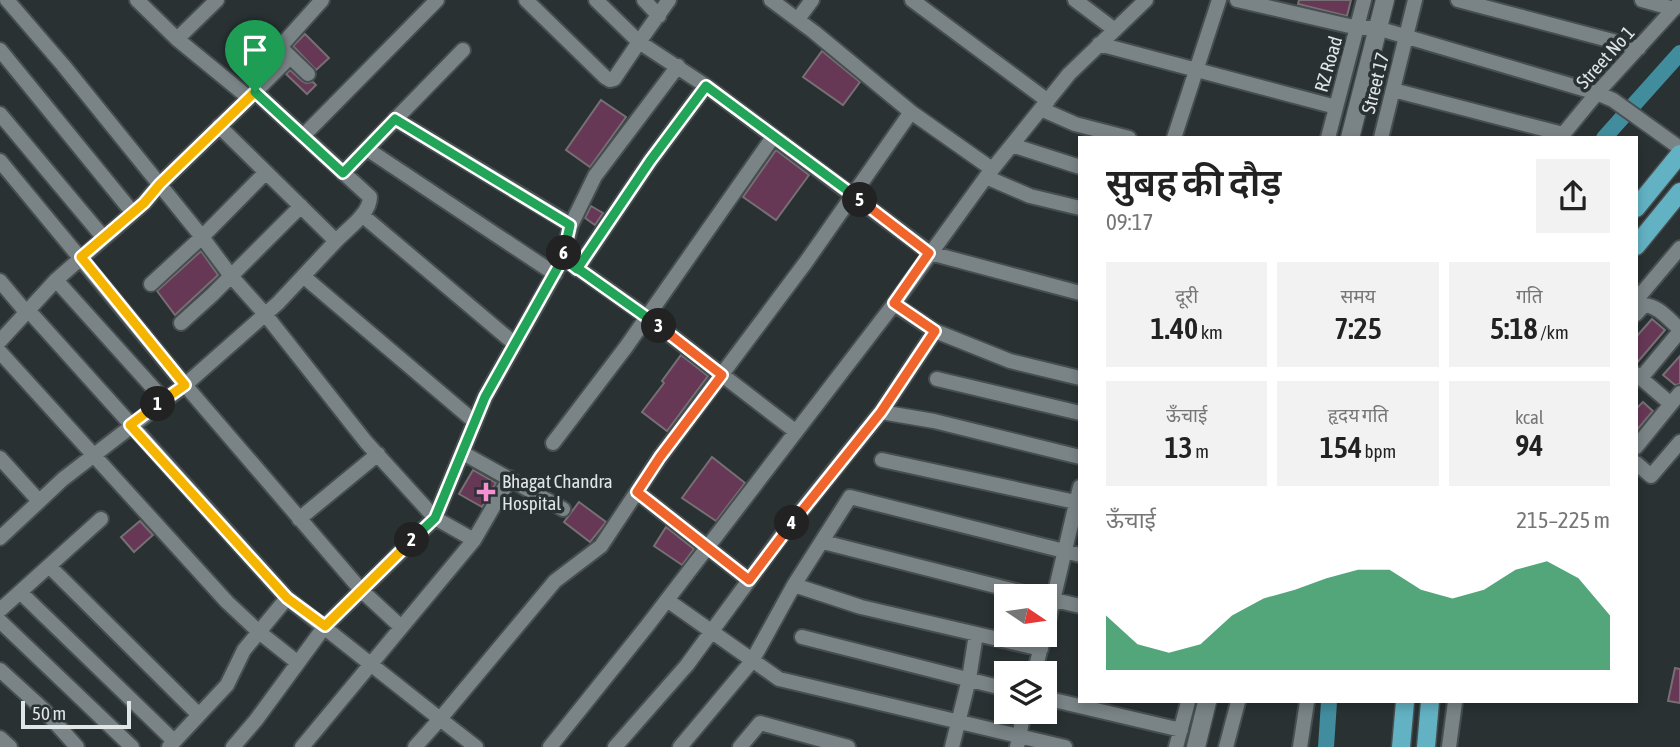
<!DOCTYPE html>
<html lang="hi">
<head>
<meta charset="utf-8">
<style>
	body { margin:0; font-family:"Asap Condensed","Noto Sans Devanagari",sans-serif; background:#f2f2f2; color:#222; height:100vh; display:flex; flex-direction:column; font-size:26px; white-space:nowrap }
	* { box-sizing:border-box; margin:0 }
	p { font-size:23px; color:#767676 }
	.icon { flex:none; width:38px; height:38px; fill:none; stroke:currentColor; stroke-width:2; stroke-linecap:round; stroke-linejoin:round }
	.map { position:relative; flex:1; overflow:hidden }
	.panel { position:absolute; left:1078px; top:136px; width:560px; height:567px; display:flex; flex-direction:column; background:#fff; border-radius:0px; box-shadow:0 4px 10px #0003 }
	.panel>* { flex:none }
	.needle { width:46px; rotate:103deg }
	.buttons { position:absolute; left:994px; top:584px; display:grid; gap:14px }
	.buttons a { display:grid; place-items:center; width:63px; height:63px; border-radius:0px; background:#fff; box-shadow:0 4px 10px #0003; font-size:35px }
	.scale { position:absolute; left:21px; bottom:18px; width:110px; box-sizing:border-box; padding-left:7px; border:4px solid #e0e5e6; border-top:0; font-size:19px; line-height:24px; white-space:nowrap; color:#e0e5e6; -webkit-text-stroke:5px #293133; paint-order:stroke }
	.pin { position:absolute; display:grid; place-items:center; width:60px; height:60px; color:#fff; margin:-72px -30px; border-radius:50% 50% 50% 0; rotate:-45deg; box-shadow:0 0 7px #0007 }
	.pin .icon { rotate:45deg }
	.km { position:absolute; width:35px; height:35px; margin:-18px; border-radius:50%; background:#222; color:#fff; font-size:19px; line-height:35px; text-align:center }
	.round { display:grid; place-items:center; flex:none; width:74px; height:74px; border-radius:0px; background:#f2f2f2 }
	.head { display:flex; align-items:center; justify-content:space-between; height:119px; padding:0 28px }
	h1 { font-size:38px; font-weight:600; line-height:52px }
	.stats { display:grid; grid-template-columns:repeat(3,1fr); gap:10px; height:119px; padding:7px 28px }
	.stats div { display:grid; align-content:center; border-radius:0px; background:#f2f2f2; text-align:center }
	.stats b { font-size:30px; font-weight:600 }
	.stats small { font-size:19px; font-weight:400 }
	.stats p { font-size:19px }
	.chart { height:196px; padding:14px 28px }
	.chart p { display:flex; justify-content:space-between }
	.chart svg { width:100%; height:126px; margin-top:7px; fill:#0b8043; opacity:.7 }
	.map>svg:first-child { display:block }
</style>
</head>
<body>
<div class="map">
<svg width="1680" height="747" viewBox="0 0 1680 747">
	<rect width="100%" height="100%" fill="#293133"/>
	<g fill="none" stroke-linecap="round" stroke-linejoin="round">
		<path stroke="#418d9e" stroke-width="16" d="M1604,138L1680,53
			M1326,747L1329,702"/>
	</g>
	<path fill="#663856" stroke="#766f73" stroke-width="2" d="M1299,0H1351L1347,16L1298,4Z
		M305,34L329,58L316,70L293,46Z
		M822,51L860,82L843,105L803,77Z
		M290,70L302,81L306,83L313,82L316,85L307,94L286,74Z
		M601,100L626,117L590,167L566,150Z
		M776,150L809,175L776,220L743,197Z
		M591,206L603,213L595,225L585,218Z
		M201,251L218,275L175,315L157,291Z
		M1652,319L1665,330L1636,364V337Z
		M681,355L708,376L667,431L642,412L664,383L662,381Z
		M1680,356V384L1675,385L1663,375Z
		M1643,402L1653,411L1636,431V409Z
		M712,457L745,483L716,521L682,498Z
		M473,470L496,483L482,507L459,494Z
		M579,502L606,522L590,542L564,522Z
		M140,521L153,535L134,552L121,537Z
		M666,527L694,549L682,565L654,546Z
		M1675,668L1680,669V703L1668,701Z"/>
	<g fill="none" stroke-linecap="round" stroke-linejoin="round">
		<defs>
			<path id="minor" d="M7,0L63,65L202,237L266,172
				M137,0L177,39L249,98L290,57
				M526,0L605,77L610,80L614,79L639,42L596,0
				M644,0L659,16
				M669,0L639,42L706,86L930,253L1080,293
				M912,0L1048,101
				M1075,0L1115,30
				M1237,0L1358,28H1377L1597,93L1613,100L1680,148
				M1458,0L1639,48
				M1642,0L1674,9
				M798,19L812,0
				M177,39L217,0
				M1099,44L1336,107
				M0,50L133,213
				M308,74L280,47L322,0
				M1393,90L1563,134
				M255,92L370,197C370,214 347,229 336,241
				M1041,109L1075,124L1129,138
				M911,112L992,169
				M0,114L103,237
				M395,119L571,225
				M219,126L336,241L278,303L185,385L361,590L401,627
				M303,136L437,0
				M1174,138L1219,0
				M1328,138L1364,0
				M1381,138L1415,0
				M1560,138L1597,93L1680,2
				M1012,145L1080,167
				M367,149L555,274
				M0,161L185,385L63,479L0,538
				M343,173L463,50
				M986,177L1030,196L1080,208
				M362,215L515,344
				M563,258L647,317L795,431
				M577,269L650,161L706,86
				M303,276L475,422
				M56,280L164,400
				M0,281L26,312
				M151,284L202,237L231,276L265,314L366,442L435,518L474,540
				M1636,300L1680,248
				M894,304L935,331L1010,361L1080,378
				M28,310L287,598
				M1636,314L1644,305C1659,306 1669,320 1680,329
				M181,323L212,295L301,206
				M0,341L56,280L144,203L160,184L249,98
				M0,352L227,602L259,632L298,663
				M1636,374L1671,404
				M1641,378L1680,331
				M937,379L1080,413
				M881,412L934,421L1080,457
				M553,443L626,347L773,137
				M1636,447L1680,393
				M463,453L563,509
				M0,458L39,501
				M882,460L1080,503
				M1636,463L1651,476L1680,442
				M637,492L749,580
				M299,519L378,454
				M823,542L1039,597
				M49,566L199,715
				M794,585L861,607L1041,649
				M20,592L174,741
				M1046,598L1080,606
				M667,600L779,679L1065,747
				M0,610L101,519
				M0,621L132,747
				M1045,634L1080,487
				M802,637L1006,689
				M0,670L44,710L77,747
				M1034,674L1042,643
				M1045,698L1181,730
				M0,738L10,747
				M169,747L227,685L244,650L287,598L440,719L555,581L601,546L660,457L806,262L911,112L814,32L771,0
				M233,747L256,720L325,626L435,518L485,397L560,264L571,225L595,176L678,66
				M302,747L474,540L510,478
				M415,747L440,719L476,747
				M550,747L647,626L894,304L986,177L1069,74L1146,0
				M615,747L687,665L788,527L881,412L935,331
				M680,747L752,661L794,585L850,497L1080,555
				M740,747L760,723L848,747
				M952,747L969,679L976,634
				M1017,747L1024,712
				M1176,747L1188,702
				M1226,747L1238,702
				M1300,747L1307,702
				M1449,747L1455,702"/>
			<path id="tertiary" d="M1350,138L1385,0
				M1196,747L1207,702"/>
			<path id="primary" d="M1636,208L1680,154
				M1636,246L1680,192
				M1401,747L1405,702
				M1426,747L1430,702"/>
		</defs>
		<use href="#minor" stroke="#474e50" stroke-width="18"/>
		<use href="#tertiary" stroke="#474e50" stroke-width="21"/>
		<use href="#primary" stroke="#474e50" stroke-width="21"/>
		<use href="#minor" stroke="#7a8486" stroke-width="14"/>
		<use href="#tertiary" stroke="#7a8486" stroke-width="18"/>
		<use href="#primary" stroke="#62b2c3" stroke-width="18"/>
	</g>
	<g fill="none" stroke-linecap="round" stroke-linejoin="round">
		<defs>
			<path id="split-1" d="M158,404L185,385L81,257L144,203L160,184L255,92"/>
			<path id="split-2" d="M158,404L130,425L287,598L325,626L412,540"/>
			<path id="split-3" d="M412,540L435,518L485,397L563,258L659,326"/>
			<path id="split-4" d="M659,326L722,375L660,457L637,492L749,580L792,523"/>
			<path id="split-5" d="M792,523L881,412L935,331L894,303L929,253L860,200"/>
			<path id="split-6" d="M564,253L563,258L577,269L650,161L706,86L860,200"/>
			<path id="split-7" d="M255,92L343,173L395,119L570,225L564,253"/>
		</defs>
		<use href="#split-1" stroke="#fff" stroke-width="14"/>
		<use href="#split-2" stroke="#fff" stroke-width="14"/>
		<use href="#split-3" stroke="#fff" stroke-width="14"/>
		<use href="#split-4" stroke="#fff" stroke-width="14"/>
		<use href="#split-5" stroke="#fff" stroke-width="14"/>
		<use href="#split-6" stroke="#fff" stroke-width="14"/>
		<use href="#split-7" stroke="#fff" stroke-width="14"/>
		<use href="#split-1" stroke="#f5b400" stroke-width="9"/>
		<use href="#split-2" stroke="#f5b400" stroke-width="9"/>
		<use href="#split-3" stroke="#22a559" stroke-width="9"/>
		<use href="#split-4" stroke="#f0652b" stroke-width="9"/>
		<use href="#split-5" stroke="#f0652b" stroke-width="9"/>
		<use href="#split-6" stroke="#22a559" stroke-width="9"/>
		<use href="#split-7" stroke="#22a559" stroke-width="9"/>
	</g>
	<path fill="#f591d2" stroke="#293133" stroke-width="2.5" d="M482.5 481.5h7v7h7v7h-7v7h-7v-7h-7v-7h7z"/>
	<g text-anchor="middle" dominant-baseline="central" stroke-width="7" stroke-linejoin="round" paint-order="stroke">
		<g font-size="19" fill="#e0e5e6" stroke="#293133">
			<text transform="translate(1605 57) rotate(-48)">Street No 1</text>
			<text transform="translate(1328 64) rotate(-74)">RZ Road</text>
			<text transform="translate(1375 83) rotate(-76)">Street 17</text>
		</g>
		<g font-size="19" fill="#e0e5e6" stroke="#293133" text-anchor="start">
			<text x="502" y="481">Bhagat Chandra<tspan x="502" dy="22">Hospital</tspan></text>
		</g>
	</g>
</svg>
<div class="buttons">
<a><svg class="needle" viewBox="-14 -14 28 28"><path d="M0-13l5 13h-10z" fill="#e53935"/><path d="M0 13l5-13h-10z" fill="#767676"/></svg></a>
<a><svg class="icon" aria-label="layers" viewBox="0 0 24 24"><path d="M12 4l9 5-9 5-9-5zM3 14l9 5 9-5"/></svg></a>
</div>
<div class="scale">50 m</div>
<div class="pin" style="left:255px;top:92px;background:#1e9e55"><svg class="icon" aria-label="arrive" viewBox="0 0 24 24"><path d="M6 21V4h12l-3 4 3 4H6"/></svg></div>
<b class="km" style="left:158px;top:404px">1</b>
<b class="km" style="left:412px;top:540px">2</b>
<b class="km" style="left:659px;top:326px">3</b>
<b class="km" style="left:792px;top:523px">4</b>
<b class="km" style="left:860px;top:200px">5</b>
<b class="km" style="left:564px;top:253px">6</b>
<section class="panel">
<div class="head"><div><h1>सुबह की दौड़</h1><p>09:17</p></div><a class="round"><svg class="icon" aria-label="share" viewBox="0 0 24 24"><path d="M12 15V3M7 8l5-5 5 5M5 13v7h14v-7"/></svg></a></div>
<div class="stats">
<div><p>दूरी</p><b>1.40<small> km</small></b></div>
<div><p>समय</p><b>7:25</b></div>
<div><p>गति</p><b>5:18<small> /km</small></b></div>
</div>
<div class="stats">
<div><p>ऊँचाई</p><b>13<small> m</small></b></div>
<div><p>हृदय गति</p><b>154<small> bpm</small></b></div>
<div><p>kcal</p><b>94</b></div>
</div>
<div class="chart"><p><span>ऊँचाई</span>215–225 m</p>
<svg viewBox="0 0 160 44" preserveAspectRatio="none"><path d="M0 44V25L10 35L20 38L30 35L40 25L50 19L60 16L70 12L80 9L90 9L100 16L110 19L120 16L130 9L140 6L150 12L160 25V44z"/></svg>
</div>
</section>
</div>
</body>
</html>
